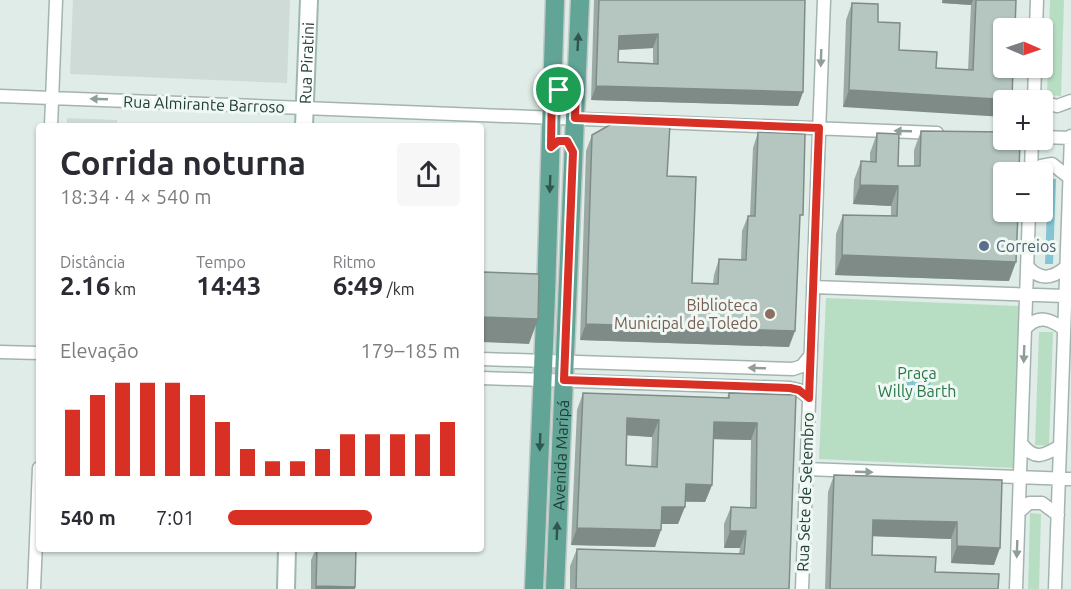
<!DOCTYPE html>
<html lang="pt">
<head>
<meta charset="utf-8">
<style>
	body { margin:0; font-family:Ubuntu,sans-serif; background:#f7f7f7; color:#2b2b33; height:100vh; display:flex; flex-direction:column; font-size:22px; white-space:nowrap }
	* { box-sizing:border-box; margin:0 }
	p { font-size:20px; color:#7c7c81 }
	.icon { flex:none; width:33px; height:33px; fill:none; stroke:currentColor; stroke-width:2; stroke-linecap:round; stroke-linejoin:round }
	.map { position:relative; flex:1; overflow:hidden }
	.side { position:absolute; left:36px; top:123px; width:448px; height:429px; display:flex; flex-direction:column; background:#fff; border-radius:6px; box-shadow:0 2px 4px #0004 }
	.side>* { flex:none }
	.needle { width:39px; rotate:92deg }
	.buttons { position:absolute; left:993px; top:18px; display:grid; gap:12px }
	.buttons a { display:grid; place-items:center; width:60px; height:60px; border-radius:6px; background:#fff; box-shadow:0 2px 4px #0004; font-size:30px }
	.pin { position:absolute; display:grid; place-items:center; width:51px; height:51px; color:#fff; margin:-26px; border:3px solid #fff; border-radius:50%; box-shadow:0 2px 6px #0007 }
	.round { display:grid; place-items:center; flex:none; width:63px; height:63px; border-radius:6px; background:#f7f7f7 }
	.headline { display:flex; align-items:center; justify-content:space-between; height:102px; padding:0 24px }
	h1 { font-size:33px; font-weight:700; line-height:45px }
	.stats { display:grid; grid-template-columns:repeat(3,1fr); gap:9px; height:102px; padding:6px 24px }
	.stats div { display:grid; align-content:center }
	.stats b { font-size:26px; font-weight:700 }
	.stats small { font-size:16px; font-weight:400 }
	.stats p { font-size:16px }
	.chart { height:168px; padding:12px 24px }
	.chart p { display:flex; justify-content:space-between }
	.chart svg { width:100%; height:108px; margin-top:6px; stroke:#d93025; stroke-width:6 }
	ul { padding:0 24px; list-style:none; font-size:20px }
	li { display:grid; grid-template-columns:96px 72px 1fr; align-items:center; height:45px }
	li i { height:15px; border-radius:8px; background:#d93025 }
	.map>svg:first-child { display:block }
</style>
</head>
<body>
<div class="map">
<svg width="1071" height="589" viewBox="0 0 1071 589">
	<rect width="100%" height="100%" fill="#e0ece7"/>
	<path fill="#cedbd6" d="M73,0H290L287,83L70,74Z
		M67,118L117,120V126H67Z"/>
	<path fill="#b7dec3" d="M1050,0H1064L1061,96L1047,95Z
		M826,298L1019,306L1014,468L819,459Z
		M1039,332H1053L1049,446L1035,445Z
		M1030,513L1041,514L1039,589H1028Z"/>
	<path fill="#84c4d4" d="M1048,179H1056L1053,264H1045Z
		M907,369H931L930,396L906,395Z"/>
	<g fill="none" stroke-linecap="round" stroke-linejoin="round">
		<defs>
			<path id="street" d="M1036,28L1037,0
				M0,96L937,133
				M1034,100L1035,68
				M1042,102L1057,106L1071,101
				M51,126L56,0
				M1042,137L1071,138
				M1031,172L1032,140
				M1033,172L1041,166L1052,164L1070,178
				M1027,266C1040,281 1052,279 1066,267
				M813,287L1065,296
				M1025,329C1038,314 1050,319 1064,329
				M0,352L39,353
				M482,359L793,369L802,366L810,356
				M482,378L790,388L799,390L809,398
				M1021,443C1034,461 1044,456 1060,446
				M806,469L1071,479
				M1019,512L1029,503H1042L1058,515
				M34,589L39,468
				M802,589L824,0
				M1016,589L1029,212
				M1055,589L1071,136"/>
			<g id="secondary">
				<path id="s1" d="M304,126L309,0"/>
				<path d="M286,589L287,549"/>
			</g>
			<g id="primary">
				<path d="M534,589L546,295L555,0"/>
				<path id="s2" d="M555,589L580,0"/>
			</g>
		</defs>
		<use href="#street" stroke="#a3b4ae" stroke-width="15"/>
		<use href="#secondary" stroke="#9eb8b0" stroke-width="20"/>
		<use href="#primary" stroke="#c1c9c7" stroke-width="21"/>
		<use href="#street" stroke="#fff" stroke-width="12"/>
		<use href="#secondary" stroke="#fff" stroke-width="16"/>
		<use href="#primary" stroke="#62a496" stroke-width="18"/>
	</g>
	<path fill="#9caaa5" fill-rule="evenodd" d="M594,0H805L803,92L798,106L591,100ZM653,48V63L618,62V50Z
		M942,0H1016L1004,68L843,107L846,20L852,3L878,22L899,50L936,68L968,70L971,5L942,3Z
		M921,131L1009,281L835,275L836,234L843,215L891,216V206L853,204L854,180L861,161H870V153L877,133L898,166H914V150Z
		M758,132L799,225L789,347L580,340L586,151L592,135L667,176L692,283H713L714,275L719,259L741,260L742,231L748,216H750L753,148Z
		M583,393L727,398L729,393L796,395L789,589H570V566L577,549L739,554L740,548H724V524L731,507L750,508L751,440L713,439L712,485L705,502H685L678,524H661L655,547L571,545L577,410ZM627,435L652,437L651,467L626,465Z
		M834,475L1002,480L994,565L951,563V539L873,536L872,555L998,589H825L828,492Z
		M316,549H356L355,589H311V560Z"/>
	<path fill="#7f8b86" d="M943,0H973L971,5L942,3Z
		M658,34L653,48L614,50L619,36Z
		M596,86L803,92L798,106L591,100Z
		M849,90L1012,100H1004V117L843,107Z
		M860,185L898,186L891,206L853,204Z
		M842,255L1016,262L1009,281L835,275Z
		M482,317L538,319L529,344L482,342Z
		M586,324L795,331L789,347L580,340Z
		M627,418L659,420L652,437L621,435Z
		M714,422L757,423L751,440L707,439Z
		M686,484L712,485L705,502L680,501Z
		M662,507H685L678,524H655Z
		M873,520L957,522L951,539L867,536Z
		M577,528L661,530L655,547L571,545Z
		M730,531H746L740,548H724Z
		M957,546L1000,548L994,565L951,563Z
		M316,586L355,587V589H315Z"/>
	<path fill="#b5c6c0" stroke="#7f8b86" stroke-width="1.5" fill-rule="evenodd" d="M599,0H805L803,92L596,86ZM658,34V64L618,62L619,36Z
		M976,0H1016L1015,28H1004V68H1013L1012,100L849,90L852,3L878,4V22L900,23L899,50L937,52L936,68L973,70Z
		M615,122L670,124L667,176L696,177L692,283L718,284L719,259L746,260L748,216H755L758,132L805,134L803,215H800L795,331L586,324L592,135Z
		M921,131L1004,132V140H1020L1019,172H1004V212H1018L1016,262L842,255L843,215L897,216L898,186L860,185L861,161L876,162L877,133L899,134L898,166H920Z
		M482,272L539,274L538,319L482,317Z
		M583,393L729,398V393L796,395L789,589H576L577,549L744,554L746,531H730L731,507L756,508L757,423L714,422L712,485L686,484L685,507H662L661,530L577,528ZM627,418L659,420L657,467L626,465Z
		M834,475L1002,480L1000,548L957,546V522L873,520L872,555L936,557L935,572L999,574L998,589H830Z
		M317,549H356L355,587L316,586Z"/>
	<defs><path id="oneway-solid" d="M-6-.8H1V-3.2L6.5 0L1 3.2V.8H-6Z" transform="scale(1.5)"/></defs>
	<g fill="#30574e">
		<use href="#oneway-solid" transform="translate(578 42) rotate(-87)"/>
		<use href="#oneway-solid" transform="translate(550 184) rotate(92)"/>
		<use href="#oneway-solid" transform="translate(540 442) rotate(92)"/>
		<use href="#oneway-solid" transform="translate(557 531) rotate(-88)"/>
	</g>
	<g fill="#909e9a">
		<use href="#oneway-solid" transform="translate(821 58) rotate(92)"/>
		<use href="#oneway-solid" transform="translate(99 99) rotate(-178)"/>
		<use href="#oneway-solid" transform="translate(903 131) rotate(-178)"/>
		<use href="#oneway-solid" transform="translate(1024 354) rotate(92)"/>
		<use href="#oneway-solid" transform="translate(757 368) rotate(-178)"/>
		<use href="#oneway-solid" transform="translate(864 472) rotate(2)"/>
		<use href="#oneway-solid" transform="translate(1017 549) rotate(92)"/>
	</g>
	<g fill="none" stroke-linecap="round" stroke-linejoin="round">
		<defs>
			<path id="route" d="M576,83L575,118L819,128L809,398L799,390L790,388L564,380L573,152L567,141H558L551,147L552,84L559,90H569Z"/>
		</defs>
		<use href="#route" stroke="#fff" stroke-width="12"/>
		<use href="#route" stroke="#d93025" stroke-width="8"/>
	</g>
	<circle fill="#5c6f8a" stroke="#f0f8f4" stroke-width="2" cx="984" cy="246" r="6"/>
	<circle fill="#8d6e63" stroke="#f0f8f4" stroke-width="2" cx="770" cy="314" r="6"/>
	<g text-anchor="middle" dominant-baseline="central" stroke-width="6" stroke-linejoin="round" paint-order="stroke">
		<g font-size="16" fill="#203d36" stroke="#f0f8f4">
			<text stroke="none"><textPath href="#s1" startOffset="63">Rua Piratini</textPath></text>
			<text transform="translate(204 104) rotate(2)">Rua Almirante Barroso</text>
			<text stroke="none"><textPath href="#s2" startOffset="134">Avenida Maripá</textPath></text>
			<text transform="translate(805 492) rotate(-88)">Rua Sete de Setembro</text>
		</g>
		<g font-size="16" fill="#4e5e75" stroke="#f0f8f4" text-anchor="start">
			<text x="996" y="246">Correios</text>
		</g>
		<g font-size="16" fill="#785e54" stroke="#f0f8f4" text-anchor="end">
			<text x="758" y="305">Biblioteca<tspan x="758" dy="18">Municipal de Toledo</tspan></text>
		</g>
		<g font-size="16" fill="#287649" stroke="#f0f8f4">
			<text x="917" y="373">Praça<tspan x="917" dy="18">Willy Barth</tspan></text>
		</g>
	</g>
</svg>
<div class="buttons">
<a><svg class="needle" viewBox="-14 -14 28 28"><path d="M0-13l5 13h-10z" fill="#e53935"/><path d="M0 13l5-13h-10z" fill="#7c7c81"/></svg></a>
<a>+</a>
<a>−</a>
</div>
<div class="pin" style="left:559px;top:90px;background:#1e9e55"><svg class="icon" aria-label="arrive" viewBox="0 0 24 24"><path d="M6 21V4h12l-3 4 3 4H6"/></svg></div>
<section class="side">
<div class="headline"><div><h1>Corrida noturna</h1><p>18:34 · 4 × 540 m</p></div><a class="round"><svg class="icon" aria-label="share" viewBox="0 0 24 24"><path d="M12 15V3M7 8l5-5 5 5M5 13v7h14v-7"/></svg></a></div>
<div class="stats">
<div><p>Distância</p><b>2.16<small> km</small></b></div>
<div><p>Tempo</p><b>14:43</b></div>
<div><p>Ritmo</p><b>6:49<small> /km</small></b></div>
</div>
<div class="chart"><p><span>Elevação</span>179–185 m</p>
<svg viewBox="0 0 160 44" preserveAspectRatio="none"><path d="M5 44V17M15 44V11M25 44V6M35 44V6M45 44V6M55 44V11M65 44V22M75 44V33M85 44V38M95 44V38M105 44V33M115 44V27M125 44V27M135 44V27M145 44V27M155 44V22"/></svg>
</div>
<ul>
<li><b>540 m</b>7:01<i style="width:62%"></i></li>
</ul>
</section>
</div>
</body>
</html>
